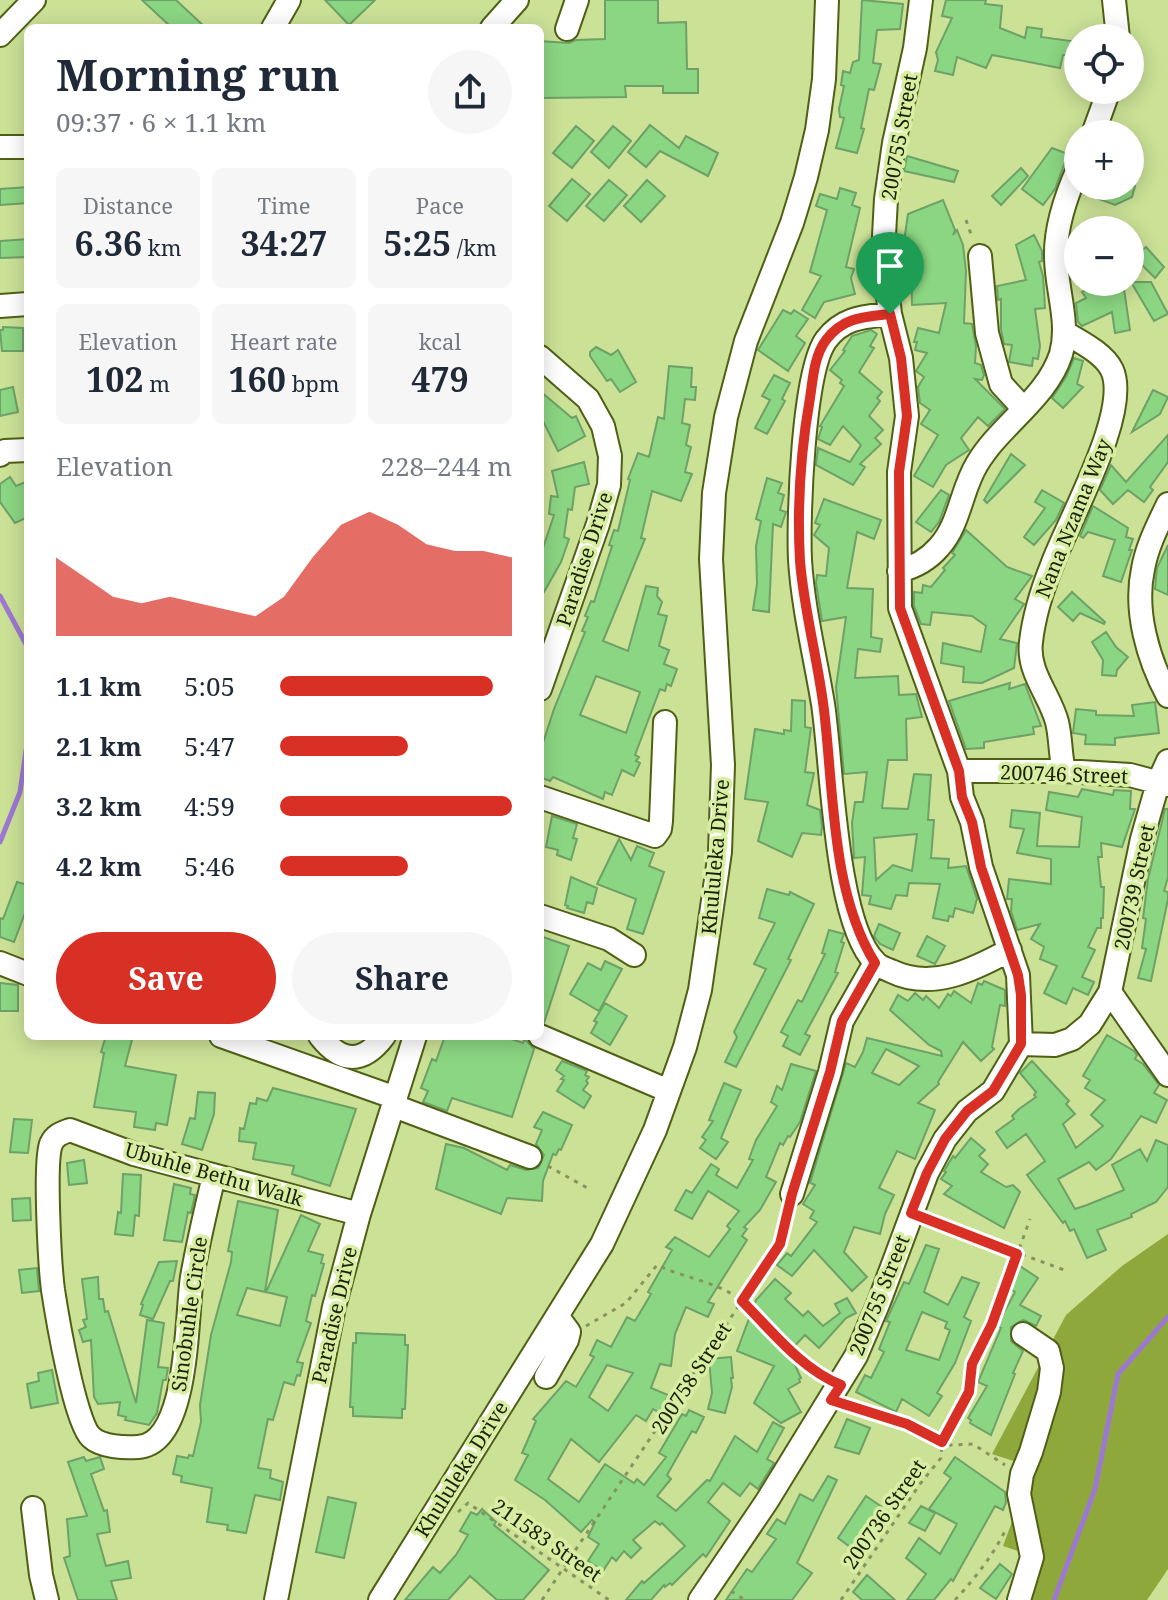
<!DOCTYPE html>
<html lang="en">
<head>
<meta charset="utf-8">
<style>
	body { margin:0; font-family:"Noto Serif",serif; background:#f6f6f7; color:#1f2937; height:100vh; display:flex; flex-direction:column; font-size:30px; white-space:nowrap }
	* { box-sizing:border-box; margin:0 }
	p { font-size:26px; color:#747a83 }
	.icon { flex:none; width:44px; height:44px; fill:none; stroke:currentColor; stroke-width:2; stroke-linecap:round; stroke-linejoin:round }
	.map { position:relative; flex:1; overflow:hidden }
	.details { position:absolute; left:24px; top:24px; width:520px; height:1016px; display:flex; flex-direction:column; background:#fff; border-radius:12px; box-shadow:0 4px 20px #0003 }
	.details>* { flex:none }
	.buttons { position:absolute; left:1064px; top:24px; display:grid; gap:16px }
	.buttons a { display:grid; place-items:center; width:80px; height:80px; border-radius:50%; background:#fff; box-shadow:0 4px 20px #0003; font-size:40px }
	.pin { position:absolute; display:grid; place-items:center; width:68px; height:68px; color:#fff; margin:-82px -34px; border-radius:50% 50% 50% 0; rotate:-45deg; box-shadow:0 0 8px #0007 }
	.pin .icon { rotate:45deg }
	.round { display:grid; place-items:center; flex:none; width:84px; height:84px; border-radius:42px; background:#f6f6f7 }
	.head { display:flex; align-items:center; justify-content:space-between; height:136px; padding:0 32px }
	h1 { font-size:44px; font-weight:700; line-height:60px }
	.stats { display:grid; grid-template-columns:repeat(3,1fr); gap:12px; height:136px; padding:8px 32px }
	.stats div { display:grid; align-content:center; border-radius:12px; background:#f6f6f7; text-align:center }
	.stats b { font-size:34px; font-weight:700 }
	.stats small { font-size:22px; font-weight:400 }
	.stats p { font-size:22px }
	.chart { height:224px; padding:16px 32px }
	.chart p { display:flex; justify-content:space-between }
	.chart svg { width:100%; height:144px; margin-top:8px; fill:#d93025; opacity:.7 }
	.primary-button { display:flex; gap:16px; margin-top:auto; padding:16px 32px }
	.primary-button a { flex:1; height:92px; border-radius:48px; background:#d93025; color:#fff; font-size:32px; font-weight:700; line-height:92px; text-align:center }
	.primary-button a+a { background:#f6f6f7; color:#1f2937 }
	ul { padding:0 32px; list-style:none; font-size:26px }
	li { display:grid; grid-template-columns:128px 96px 1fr; align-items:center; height:60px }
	li i { height:20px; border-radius:10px; background:#d93025 }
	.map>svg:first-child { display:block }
</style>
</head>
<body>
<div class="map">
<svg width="1168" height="1600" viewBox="0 0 1168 1600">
	<rect width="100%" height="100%" fill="#cbe196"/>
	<path fill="#8ea83b" d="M1168,1234V1569L1147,1600H1022L1036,1557L1003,1546L1032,1467L992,1454L1066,1315L1122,1266Z"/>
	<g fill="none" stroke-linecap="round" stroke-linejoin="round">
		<path stroke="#9d78d3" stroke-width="5" d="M0,596L28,648
			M0,842L20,792L28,737
			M1054,1600L1095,1489L1118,1374L1168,1317"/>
	</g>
	<path fill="#8bd682" stroke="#6ea167" stroke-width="2" fill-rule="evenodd" d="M142,0H176L206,28H172Z
		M325,0H375L349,25Z
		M605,0H658V23L686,22L687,69H698V93H663V86H625L626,97L540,98V41L569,43L576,40L605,39Z
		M862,0L903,4L900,29L877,30L873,63L881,64L874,90L869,89L861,128L864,129L857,153L836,148L844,118L840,117L839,109L844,86L841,85L843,71L850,73L853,62L859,60Z
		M946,0H986L985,4L1002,6L1000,28L1025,38L1027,27L1042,29L1041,37L1078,42V55H1063L1060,68L992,55L986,68L957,57L953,75L935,71L938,60L936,52L952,18L942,16Z
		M650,125L679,148L686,136L718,153L708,176L660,151L646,167L628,152Z
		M576,126L594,141L572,168L553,153Z
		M613,126L631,141L609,168L591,152Z
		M1052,148L1068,154L1055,189L1043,205L1022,189Z
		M907,156L958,171L954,182L904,171Z
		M1021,168L1028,176L1001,205L992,196Z
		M572,179L590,194L567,221L549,206Z
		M609,180L627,195L604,221L586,206Z
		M647,180L665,196L641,222L624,206Z
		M1086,186H1135L1132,197L1115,205L1083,193Z
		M28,187V203L0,205V189Z
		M840,188L856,193L852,205L860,208L846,267L854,269L851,278L855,294L824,302L815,318L802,310L821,276L810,272L827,210L816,206L820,194L837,199Z
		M943,200L955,230L953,235L957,230L963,245L966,271L964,323L972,324L976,346L975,363L981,365L984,375L982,380L975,379L1005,409L988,426L978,417L961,438L969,450L946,465L933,487L914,476L938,435L921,424L930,410L920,403L918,387L924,377L916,371L927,353L915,350L917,342H914L918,328L939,333L946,303L912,305L911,263L901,262L908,214Z
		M1034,235L1042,251V261L1039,262L1043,276L1045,308L1035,309L1040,346L1038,359L1033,358L1032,366L1009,362L1012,345L1004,344L1001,330V299L998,300L997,286L1026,280L1016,245Z
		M28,239V257L0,258V241Z
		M1146,247L1164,267L1155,278L1134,257Z
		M1101,282H1123L1130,330L1115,333L1112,312L1082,326L1078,322L1076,303L1086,298L1082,292Z
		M1131,282H1151L1168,314L1154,321Z
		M783,310L791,314L794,310L808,319L796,336L805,343L788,371L758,350Z
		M3,327L23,328V351H2L0,330H3Z
		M871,330L877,334L870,346L874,348L859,372L882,392L877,398L880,401L869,416L883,430L875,438L881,444L860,464L865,467L853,485L816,465L818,448L850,462L861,445L843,426L830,445L818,439L822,427L820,426L844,386L840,383L842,380L830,370L845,351L843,350L852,336Z
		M596,347L611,355L618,350L636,382L620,392L611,379L607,381L590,356V352Z
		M1074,358L1083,361L1077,384L1083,387L1063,408L1052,398L1066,377Z
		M669,366L692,368L691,387H696L695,400L685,399L682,423L690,425L686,445L691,447L685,472L692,474L681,501L652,491L641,538L645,539L603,641L628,651L646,586L658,588L657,596L662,602L658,614L667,616L659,646L669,650L664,664L677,669L671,686L667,684L665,691L660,689L635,755L639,757L636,761L640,763L634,776L622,770L612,795L605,792L603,799L553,777L550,781L540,777V752L554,709L585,632L582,631L588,617L585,616L591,601L594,602L612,546L609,545L614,530L618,531L630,480L628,479L638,453L649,457L658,417L664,419ZM596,676L640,692L626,733L580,715Z
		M774,375L790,383L782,399L785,401L767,434L755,428L770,400L762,396Z
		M13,387L18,412L0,416V390Z
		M1153,390L1168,397L1160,414L1132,432Z
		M540,391L572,418L576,416L585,436L558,451L540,415Z
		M1168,435V462L1150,487L1153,490L1144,502L1128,490L1113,504L1100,490L1111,465L1126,482Z
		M1011,454L1025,465L987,503L984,500Z
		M584,462L589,484L575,487L572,510L568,509L564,537L569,539L561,562L540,599V557L554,515L549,514L551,496L558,497L552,471Z
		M10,477L16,486L28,481V517L15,523L0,502V484Z
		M767,478L782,483L778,493L784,495L780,510L786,512L781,527L773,524L769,612L753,610L757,584L756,546L761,521L756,519Z
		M941,490L949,495L939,522L931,532L916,522Z
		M1042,490L1064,503L1056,520L1034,545L1024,537L1045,508L1035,502Z
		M824,499L881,520L874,539L857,532L847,588L873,589L871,637L882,639L880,652L858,649L855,678L898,676L899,695L916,694L922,717L906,719L907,760H888L882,808L908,809L914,774L931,775L928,820H934L931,858L949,859L948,868L966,866L977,899L973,913L955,908L953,917L949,916L948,921L933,918L940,884L909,883L907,896L896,895L891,909L869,904L871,896L862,895L865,857L854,858L852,823L855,802H863L867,772L844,774L836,687L846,617L822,621L816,583L817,575L826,576L829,548L814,535L820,525L815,523ZM917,834L912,871L893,865L876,880L874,838Z
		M1093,506L1128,528L1126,537L1133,539L1129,550H1132L1121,582L1103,576L1115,540L1088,532L1083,538L1080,536Z
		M966,530L1007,567L1032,576L1015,599L1024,604L1000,639L1017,643L1014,668L982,683L963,682L964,667L941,663L943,643L981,652L986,626L972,616L932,612L930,625L921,624L914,606V592L922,593L923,585L931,587L945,570L943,568L955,555L952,553Z
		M1168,545V595L1155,589L1157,568Z
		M1072,592L1105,622L1104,624L1080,613L1073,621L1058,607Z
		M1106,632L1116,647L1128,657L1117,670L1116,676L1102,675L1103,660L1092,642Z
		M1010,683L1009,689L1025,684L1041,726L1033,727L1034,734L984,742V748L966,749L949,701Z
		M792,700L805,701V727L811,728L805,772L814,773L807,805L820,810L822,827L821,835L802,833L792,857L758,841L768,802L745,799L755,729L784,734V730L791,731Z
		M1155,702L1159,733L1115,738V745L1085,744L1086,735L1073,733L1076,709L1096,711V715L1134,716L1132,705Z
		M1082,789L1113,795L1114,790L1131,791L1130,809H1135L1122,847L1101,843L1102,857H1098L1101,887H1104L1103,918H1101V928H1097L1088,947L1095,950L1082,977L1094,982L1088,995L1073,988L1066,1004L1044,993L1057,966L1040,959L1044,947L1031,939L1040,924L1017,930L1011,911L1012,899H1007L1009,879L1051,884V859L1017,853L1024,829L1010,827L1012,810L1040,813L1037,846L1079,847L1082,817L1046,810L1049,792L1078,797Z
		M1165,809H1168V877L1164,891L1168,892V899L1151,981L1138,978L1146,949L1142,948L1146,919L1143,918L1148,879Z
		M552,816L577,824L573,838L577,839L571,860L557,855L558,850L546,847Z
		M619,839L631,860L637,846L654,853L649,866L664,872L643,934L627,929L636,899L597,884Z
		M571,877L597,888L593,904L587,902L584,913L567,908L568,906L565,905Z
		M17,882L28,885V905L14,942L0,937V918L3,919Z
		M767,889L789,895L790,892L814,904L788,959L791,960L736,1067L725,1062L737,1037L734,1032L766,969L754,964L775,923L759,918Z
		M879,924L900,933L893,950L880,944L874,936Z
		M829,930L844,934L841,942L844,943L835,972L838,973L805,1034L810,1036L800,1055L783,1046L788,1036L781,1032L798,1000L802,1002L825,954L822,953Z
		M540,936L569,946L544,1023L540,1022Z
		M927,936L945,946L935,964L917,956Z
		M605,961L622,969L599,1011L570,994L588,963L601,970Z
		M984,981L1005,990V1006L1000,1005L992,1047L994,1049L981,1061L963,1042L938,1082L939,1084L918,1103L935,1110L915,1159L897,1151L879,1188L894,1195L885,1214L880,1234L854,1227L844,1252L867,1277L852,1291L814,1250L792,1276L777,1265L787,1253L791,1256L817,1222L810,1218L814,1211L803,1204L815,1185L810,1183L846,1063L855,1067L863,1052L867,1038L942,1056L941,1051L929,1045L890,1010L898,995L908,1001L915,993L923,1000L926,996L939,1008L948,994L951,996L954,991L971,1003L978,983L982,985ZM886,1049L919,1066L899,1085L872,1073Z
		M0,983L18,985V1011H0Z
		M605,1003L627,1016L610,1045L591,1033L597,1022L594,1021Z
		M1107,1035L1134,1051L1137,1055L1135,1059L1143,1064L1159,1085L1154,1093L1167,1100L1156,1123L1141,1116L1111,1159L1096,1170L1089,1162L1058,1179L1075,1209L1087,1205L1124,1190L1112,1165L1140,1149L1147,1161L1156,1140L1168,1145V1187L1156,1202L1131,1214L1132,1217L1097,1230L1106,1250L1087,1258L1074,1229L1070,1231L1065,1221L1063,1223L1027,1175L1045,1161L1026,1134L1007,1148L996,1132L1014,1119L1012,1116L1019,1109L1036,1097L1034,1095L1036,1092L1020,1073L1032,1061L1069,1101L1066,1104L1075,1114L1063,1124L1076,1148L1103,1126L1091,1115L1105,1100L1085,1088L1090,1080L1083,1076Z
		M106,1036H133L125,1066L176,1075L167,1125L156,1123L155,1130L134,1127L136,1112L94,1107L104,1053L101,1052Z
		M445,1036H502L523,1043L524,1040L527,1041L534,1049L512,1117L452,1098L447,1111L423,1102L428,1091L421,1088L432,1059L436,1061Z
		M562,1061L587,1071L585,1075L589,1077L586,1081L588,1083L583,1090L591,1096L584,1108L557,1091L564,1080L561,1079L564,1076L556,1070Z
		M791,1064L816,1071L800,1122L790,1137L788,1136L783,1145L780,1143L766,1177L776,1182L760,1210L744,1227L747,1229L742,1236L747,1240L708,1302L714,1304L708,1317L686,1307L675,1334L671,1366L660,1364L651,1388L668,1395L660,1413L653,1409L646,1421L636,1415L599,1462L571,1439L548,1479L579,1502L605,1464L634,1483L637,1479L644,1485L666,1457L659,1453L682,1414L686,1416L689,1410L704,1417L696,1433L692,1431L667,1475L671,1479L657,1496L676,1511L707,1480L710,1481L735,1436L757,1452L773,1422L784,1428L767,1459L774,1463L758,1489L750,1483L740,1496L723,1483L708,1502L730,1521L706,1557L703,1554L672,1585L670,1583L665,1587L664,1585L651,1600H626L642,1581L644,1583L685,1546L662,1523L660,1525L655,1521L633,1540L641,1548L631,1558L624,1551L616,1561L612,1557L603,1571L588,1561L599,1544L588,1537L595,1522L592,1520L581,1532L545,1500L515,1480L528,1455L522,1453L536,1421L533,1419L566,1381L576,1387L594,1357L590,1355L597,1340L611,1347L627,1317L635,1321L651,1294L648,1292L672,1250L666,1247L675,1237L709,1257L730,1229L727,1226L739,1211L708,1191L692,1219L675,1210L686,1190L692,1193L711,1164L719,1169L716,1175L737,1188L753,1160L749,1159L756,1140L777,1106L771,1102L777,1086L782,1090ZM607,1365L633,1373L608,1411L589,1397Z
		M724,1083L741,1090L721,1138L728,1142L716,1159L700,1148L706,1140L702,1137L713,1121L709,1120Z
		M273,1088L356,1109L330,1186L292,1174L294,1166L253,1159L256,1143L239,1141L240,1128L244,1129L250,1103L256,1104L257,1098L267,1101Z
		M198,1092L215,1093L214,1114L202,1150L182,1144L190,1118L195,1119Z
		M543,1112L572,1125L561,1150L559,1149L556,1155L553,1154L543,1181L542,1201L507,1198L501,1214L436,1189L446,1144L464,1148L507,1170L510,1165L526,1170L538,1168L544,1155L536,1144L542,1130L534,1127Z
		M14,1119L32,1120L28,1153L10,1152Z
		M971,1138L985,1150L979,1156L988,1164L981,1172L1006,1187L1013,1185L1020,1192L1004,1228L944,1194L952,1186L941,1179L946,1172L944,1171L953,1156L955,1158Z
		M84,1160L87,1183L69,1185L67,1163Z
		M123,1174L141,1175L139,1216L135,1215L133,1236L115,1234L118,1212L121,1213Z
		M174,1184L191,1188L190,1194L195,1195L191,1213L188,1212L182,1242L164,1240Z
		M30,1198L31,1220L13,1221L12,1199Z
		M238,1201L278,1210L265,1292L247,1288L237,1315L280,1326L287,1297L266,1292L301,1215L320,1224L308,1251L323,1255L321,1263L324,1264L315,1296L312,1295L306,1321L311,1323L297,1362L303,1363L300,1376L297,1375L294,1385L284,1382L273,1420L268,1419L258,1468L271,1470L270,1478L283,1482L280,1500L255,1495L246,1533L227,1530L228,1525L207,1522L212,1488L181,1482L182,1476L173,1474L177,1456L188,1458L189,1455L193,1456L201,1422L200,1405L211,1335L231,1262L232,1252L228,1251Z
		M926,1245L939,1249L924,1292L948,1305L962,1277L979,1283L964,1317L971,1321L955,1363L937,1393L942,1396L929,1416L902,1399L896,1412L856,1392L865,1375L871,1378L884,1352L879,1349L890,1322L886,1321L904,1282L909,1284ZM922,1312L947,1322L945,1328L950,1330L939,1360L906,1350Z
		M177,1261L173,1281H170L153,1319L140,1315L143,1305L141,1304L159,1262Z
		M1014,1262L1038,1278L1020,1305L1041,1316L1036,1326L1023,1320L1011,1327V1341L1023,1351L1013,1373L1015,1374L991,1435L970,1423L971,1420L968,1418L987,1386L978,1382L1001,1328L997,1326L1015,1292L1001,1283Z
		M37,1268L39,1291L22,1293L19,1270Z
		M98,1277L99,1299H103L105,1312L108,1311L136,1403L147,1320L164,1323L158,1367L168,1368L166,1380H163L157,1413L149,1425L125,1420L126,1417L118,1415L120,1402L98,1404L94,1397L91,1340L83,1342L79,1330L86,1327L83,1320L87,1319L82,1279Z
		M775,1279L791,1293L785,1299L803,1316L808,1311L823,1326L840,1313L835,1304L847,1298L856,1313L846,1318L819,1348L805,1335L789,1352L801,1378L799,1379L800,1382L788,1389L801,1412L781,1423L754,1403L774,1366L737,1351L756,1300Z
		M356,1333L405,1335V1345H408L405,1409H402V1418L353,1416V1407H350L353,1343H356Z
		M731,1357L733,1378H731L732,1387L725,1413L708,1409L712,1393L709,1359Z
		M52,1370L58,1403L31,1408L27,1384L39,1381L38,1373Z
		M847,1419L870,1428L859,1454L835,1447Z
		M84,1457L86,1461L100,1457L104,1469L91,1474L104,1511L107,1510L110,1532L97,1534L106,1566L128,1561L131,1578L111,1581L117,1600H78L64,1558L70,1556L67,1519L87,1516L68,1462Z
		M955,1457L1005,1492L1006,1502L1003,1510L995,1506L953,1581L951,1579L934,1600H907L926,1574L906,1558L919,1538L940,1554L957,1524L929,1509L951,1478L944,1473Z
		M828,1476L837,1480L797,1563L812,1573L792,1600H726L747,1569L752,1572L776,1539L767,1534L777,1519L785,1524L800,1494L813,1501Z
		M866,1496L882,1507L853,1549L838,1538Z
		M328,1497L356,1503L344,1558L316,1552Z
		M921,1506L935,1513L925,1531L909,1523Z
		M482,1509L496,1522L494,1525L549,1570L523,1600H497L470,1576L448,1600H405L433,1567L440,1573L456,1555L468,1535L460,1531L471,1512L477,1515Z
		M1000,1564L1012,1574L996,1599L980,1588Z
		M867,1575L895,1600H862L853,1592Z"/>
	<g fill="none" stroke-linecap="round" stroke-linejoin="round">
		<defs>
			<path id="minor" d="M1114,0L1118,38
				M273,28L289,0
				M492,28L517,0
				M567,29L577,0
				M0,35L34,0
				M1093,134L1109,90
				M0,147H28
				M980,256L987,333L1001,384L1023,408
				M0,306L28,304
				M890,314C864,317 843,317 826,340C803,372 798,518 800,560C803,608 815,656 823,704C832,762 835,923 875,962C878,966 886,969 891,971C932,991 973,970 1010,950
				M1064,332C1079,341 1104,353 1112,370C1131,412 1068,521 1052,565C1042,590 1034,615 1031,642C1027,672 1050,695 1057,722C1061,738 1060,755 1064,771
				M540,357L588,399L603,426L610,456L609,485L598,524L540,689
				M0,455L5,451L28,450
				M1168,504C1158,525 1147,546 1143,569C1134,611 1148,659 1168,696
				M899,571C915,567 928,560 939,547C960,524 961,490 977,464C1000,425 1047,398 1061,354C1070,322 1056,289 1056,257C1055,227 1066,196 1078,169
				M959,771H1064L1130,775L1168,785
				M540,797L655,836L660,829L661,821L665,722
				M540,916L609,939L634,955
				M0,963L28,974
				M1110,992L1168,1075
				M221,1036L396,1098
				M320,1036C342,1064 363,1064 384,1036
				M540,1036L669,1091
				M1021,1044L1055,1045L1072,1039L1090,1024L1110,992L1142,839L1158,783L1168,761
				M394,1106L530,1157
				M214,1176C206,1209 198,1243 192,1277C186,1314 190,1444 138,1447C125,1448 101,1447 91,1437C75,1423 57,1316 53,1290C50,1267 44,1163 51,1144C55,1135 62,1133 70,1130L134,1154L359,1214
				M792,1194L830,1072L842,1021L875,963
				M546,1377L567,1340L569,1332L558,1317
				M33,1508L41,1575L47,1600
				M276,1600L334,1307L359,1214L415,1036
				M380,1600L602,1244L655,1130L685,1047L700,990L720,852L723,765L711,559L714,493L726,417L746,341L792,223L806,177L817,130L824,79L827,0
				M700,1600L767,1501L856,1356L879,1302L927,1173L945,1139L967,1111L993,1091L1021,1044L1018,975L981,867L972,822L962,797L959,771L900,608L899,472L907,416L901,358L890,314L883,254L886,199L894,143L915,48L921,0
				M1019,1600L1032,1557L1019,1494L1022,1474L1031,1452L1049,1392L1052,1368L1048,1351L1023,1334"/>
		</defs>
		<use href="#minor" stroke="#4f6015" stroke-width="26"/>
		<path stroke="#84945c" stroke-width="3" stroke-dasharray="4 6" stroke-linecap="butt" d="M966,220L972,237
			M548,1166L591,1190
			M928,1220L1067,1271
			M586,1326L626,1303L657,1265C684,1278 719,1282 742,1301C771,1325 792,1356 823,1377
			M846,1406L907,1424L950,1445L973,1444L1005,1465
			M458,1512L468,1503L609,1600
			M731,1591L745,1600
			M542,1600L780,1244L787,1213
			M841,1600L920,1484L941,1458L942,1442L969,1392L972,1364L992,1324L1030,1219
			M955,1600C976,1577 992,1557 1006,1529"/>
		<use href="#minor" stroke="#fff" stroke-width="22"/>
	</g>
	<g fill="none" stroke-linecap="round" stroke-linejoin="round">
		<defs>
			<path id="route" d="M890,314L901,358L907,416L899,472L900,608L959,771L962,797L972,822L981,867L1018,975L1021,995V1044L993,1091L967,1111L945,1139L927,1173L911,1213L1017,1254L992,1324L972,1364L969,1392L942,1442L907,1424L831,1400L841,1385C801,1369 771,1330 742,1301L780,1244L792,1194L830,1072L842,1021L875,963C831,892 834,792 824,710C818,660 804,611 800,561C797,508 801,449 810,398C813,379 814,356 826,340C843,317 864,317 890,314Z"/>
		</defs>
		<use href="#route" stroke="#fff" stroke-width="16"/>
		<use href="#route" stroke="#d93025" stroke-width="10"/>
	</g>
	<g text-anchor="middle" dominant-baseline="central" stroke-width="7" stroke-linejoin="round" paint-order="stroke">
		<g font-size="20" fill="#1a2104" stroke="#d8eea3">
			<text transform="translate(899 137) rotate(-80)">200755 Street</text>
			<text transform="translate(1073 518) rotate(-68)">Nana Nzama Way</text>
			<text transform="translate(584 559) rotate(-72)">Paradise Drive</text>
			<text transform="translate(1064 774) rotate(2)">200746 Street</text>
			<text transform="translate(715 857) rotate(-85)">Khululeka Drive</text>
			<text transform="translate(1134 887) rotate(-78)">200739 Street</text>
			<text transform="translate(214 1174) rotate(16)">Ubuhle Bethu Walk</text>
			<text transform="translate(879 1295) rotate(-68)">200755 Street</text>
			<text transform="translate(189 1314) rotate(-82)">Sinobuhle Circle</text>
			<text transform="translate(334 1315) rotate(-77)">Paradise Drive</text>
			<text transform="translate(691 1378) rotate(-57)">200758 Street</text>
			<text transform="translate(461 1469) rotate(-58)">Khululeka Drive</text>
			<text transform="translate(884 1514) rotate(-55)">200736 Street</text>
			<text transform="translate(547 1540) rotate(35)">211583 Street</text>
		</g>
	</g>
</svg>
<div class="buttons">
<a><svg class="icon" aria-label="locate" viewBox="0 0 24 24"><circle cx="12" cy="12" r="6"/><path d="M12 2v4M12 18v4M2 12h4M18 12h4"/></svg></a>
<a>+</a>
<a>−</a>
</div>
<div class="pin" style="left:890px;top:314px;background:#1e9e55"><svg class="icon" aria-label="arrive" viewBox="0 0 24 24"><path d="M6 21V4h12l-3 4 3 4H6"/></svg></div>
<section class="details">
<div class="head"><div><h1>Morning run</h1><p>09:37 · 6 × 1.1 km</p></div><a class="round"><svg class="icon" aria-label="share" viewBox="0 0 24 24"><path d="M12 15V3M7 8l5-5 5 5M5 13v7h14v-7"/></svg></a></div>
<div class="stats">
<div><p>Distance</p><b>6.36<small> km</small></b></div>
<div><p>Time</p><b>34:27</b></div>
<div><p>Pace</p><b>5:25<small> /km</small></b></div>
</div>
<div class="stats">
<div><p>Elevation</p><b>102<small> m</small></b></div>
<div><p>Heart rate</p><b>160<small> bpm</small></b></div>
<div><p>kcal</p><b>479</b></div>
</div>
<div class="chart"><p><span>Elevation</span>228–244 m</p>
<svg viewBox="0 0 160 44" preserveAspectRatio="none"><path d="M0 44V20L10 26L20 32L30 34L40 32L50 34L60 36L70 38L80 32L90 20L100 10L110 6L120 10L130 16L140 18L150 18L160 20V44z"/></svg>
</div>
<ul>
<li><b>1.1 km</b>5:05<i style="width:92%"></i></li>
<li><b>2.1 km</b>5:47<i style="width:55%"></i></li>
<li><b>3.2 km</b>4:59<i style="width:100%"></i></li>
<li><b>4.2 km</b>5:46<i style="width:55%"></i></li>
</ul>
<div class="primary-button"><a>Save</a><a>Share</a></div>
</section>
</div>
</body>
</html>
